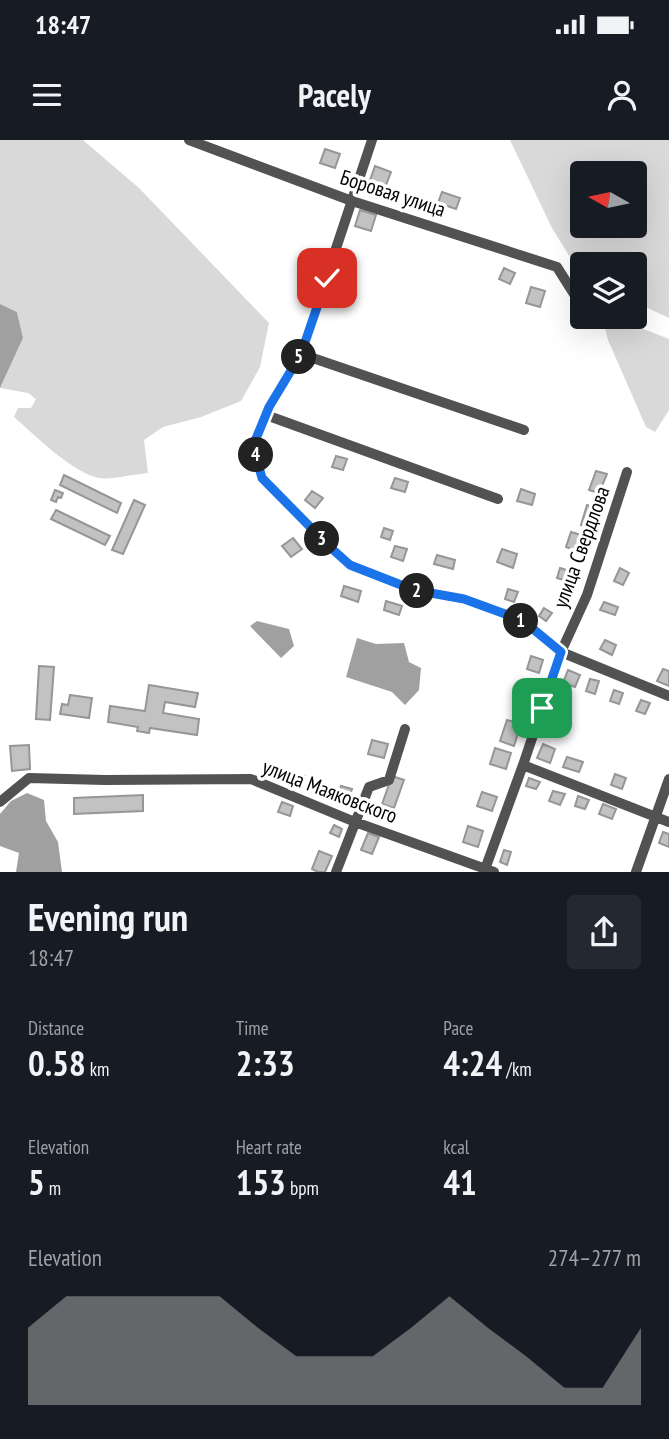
<!DOCTYPE html>
<html lang="en">
<head>
<meta charset="utf-8">
<style>
	body { margin:0; font-family:"PT Sans Narrow",sans-serif; background:#242831; color:#f1f3f6; height:100vh; display:flex; flex-direction:column; font-size:26px; white-space:nowrap }
	* { box-sizing:border-box; margin:0 }
	p { font-size:23px; color:#9ea1a6 }
	.icon { flex:none; width:38px; height:38px; fill:none; stroke:currentColor; stroke-width:2; stroke-linecap:round; stroke-linejoin:round }
	.map { position:relative; height:732px; overflow:hidden }
	.side { display:flex; flex-direction:column; background:#171b24; flex:1 }
	.side>* { flex:none }
	.needle { width:46px; rotate:279deg }
	.tools { position:absolute; left:570px; top:21px; display:grid; gap:14px }
	.tools a { display:grid; place-items:center; width:77px; height:77px; border-radius:7px; background:#171b24; box-shadow:0 7px 28px #0002; font-size:35px }
	.pin { position:absolute; display:grid; place-items:center; width:60px; height:60px; color:#fff; margin:-30px; border-radius:14px; box-shadow:0 4px 10px #0006 }
	.km { position:absolute; width:35px; height:35px; margin:-18px; border-radius:50%; background:#222; color:#fff; font-size:19px; line-height:35px; text-align:center }
	.round { display:grid; place-items:center; flex:none; width:74px; height:74px; border-radius:7px; background:#242831 }
	.summary { display:flex; align-items:center; justify-content:space-between; height:119px; padding:0 28px }
	h1 { font-size:38px; font-weight:700; line-height:52px }
	.metrics { display:grid; grid-template-columns:repeat(3,1fr); gap:10px; height:119px; padding:7px 28px }
	.metrics div { display:grid; align-content:center }
	.metrics b { font-size:35px; font-weight:700 }
	.metrics small { font-size:19px; font-weight:400 }
	.metrics p { font-size:19px }
	.chart { height:196px; padding:14px 28px }
	.chart p { display:flex; justify-content:space-between }
	.chart svg { width:100%; height:126px; margin-top:7px; fill:#858687; opacity:.7 }
	.status { display:flex; justify-content:space-between; align-items:center; height:49px; padding:0 35px; background:#171b24; direction:ltr }
	.status svg { height:19px; fill:currentColor }
	header { display:flex; justify-content:space-between; align-items:center; height:91px; padding:0 28px; background:#171b24; font-size:32px; font-weight:700 }
	.map>svg:first-child { display:block }
</style>
</head>
<body>
<div class="status"><b>18:47</b><svg viewBox="0 0 49 12"><path d="M0 12V9h3v3zM5 12V6h3v6zM10 12V3h3v9zM15 12V0h3v12zM26 1h20v11H26zM47 4h2v5h-2z"/></svg></div>
<header><svg class="icon" aria-label="menu" viewBox="0 0 24 24"><path d="M4 6h16M4 12h16M4 18h16"/></svg>Pacely<svg class="icon" aria-label="person" viewBox="0 0 24 24"><circle cx="12" cy="8" r="4"/><path d="M4 21q1-7 8-7t8 7"/></svg></header>
<div class="map">
<svg width="669" height="732" viewBox="0 0 669 732">
	<rect width="100%" height="100%" fill="#fff"/>
	<path fill="#d9d9d9" fill-rule="evenodd" d="M0,0H83L139,48L269,183L260,227L241,261L201,277L163,287L144,300L148,333C136,334 109,340 99,338C71,332 36,296 14,277L18,268H31L36,259L28,253L0,248L23,198L17,172L0,164Z
		M510,0H669V178L635,162V124H583V136L581,135L552,88ZM635,33V86H583V33Z
		M602,177H613L669,199V270L655,292L646,287L608,200Z"/>
	<path fill="#a0a0a0" d="M0,164L17,172L23,198L0,248Z
		M257,481L289,489L294,506L281,518L250,486Z
		M357,498L376,504L404,503L409,522L421,528L419,550L405,565L392,552L346,537Z
		M27,653L44,660L46,681L58,702L62,732H16L19,713L0,706V674L11,661Z"/>
	<path fill="#c2c2c2" stroke="#969696" stroke-width="2" d="M325,9L340,14L335,28L320,23Z
		M375,26L391,32L386,45L370,40Z
		M442,52L460,58L456,69L438,63Z
		M360,70L376,75L371,91L355,86Z
		M504,128L515,133L510,144L499,139Z
		M339,136L355,140L350,157L333,153Z
		M531,147L545,151L540,167L526,163Z
		M336,316L347,319L343,330L332,327Z
		M596,331L607,334L599,353L589,350Z
		M64,335L121,363L117,373L60,345Z
		M395,338L408,342L405,352L391,348Z
		M521,349L535,354L532,365L517,361Z
		M55,350L63,353L61,358L58,357L56,362L51,360Z
		M312,351L323,358L315,368L305,360Z
		M134,360L145,365L123,414L112,410Z
		M587,365L597,369L591,388L581,385Z
		M56,370L110,396L105,405L51,379Z
		M384,388L393,391L390,400L381,397Z
		M571,392L585,396L579,412L566,407Z
		M293,398L302,409L291,417L282,406Z
		M395,406L407,409L403,421L391,417Z
		M502,409L517,414L513,428L497,422Z
		M437,415L455,420L453,429L434,424Z
		M560,428L570,431L567,441L557,438Z
		M620,428L629,433L623,445L614,441Z
		M344,446L361,451L358,462L341,456Z
		M508,449L518,452L514,462L505,459Z
		M386,461L402,466L399,475L384,470Z
		M604,462L618,467L615,475L600,470Z
		M544,468L552,473L546,481L539,476Z
		M605,500L616,505L612,515L600,509Z
		M531,516L543,520L539,533L527,529Z
		M39,526L54,527L50,580L36,579Z
		M663,529L669,531V546L657,541Z
		M568,530L580,535L575,547L563,543Z
		M590,539L599,541L595,554L586,551Z
		M149,545L198,553L195,567L165,562L163,573L199,579L197,595L150,588L149,593L137,591L138,587L108,582L110,566L145,571Z
		M519,549L532,553L527,566L515,562Z
		M614,550L623,553L619,564L610,561Z
		M70,555L92,558L89,578L60,574L62,564L68,565Z
		M641,560L650,563L645,574L636,571Z
		M507,580L521,584L514,606L500,601Z
		M372,600L388,604L384,618L368,614Z
		M543,604L555,609L550,623L537,618Z
		M29,605L30,629L12,631L10,606Z
		M495,608L511,613L506,629L490,624Z
		M567,617L583,622L579,632L563,627Z
		M290,631L305,636L302,646L287,641Z
		M615,634L626,638L622,649L611,645Z
		M392,636L404,640L394,668L382,664Z
		M529,638L540,642L536,649L526,646Z
		M341,646L352,649L346,667L335,663Z
		M553,651L565,654L560,665L549,661Z
		M482,652L497,657L492,671L477,666Z
		M143,655V671L74,674V658Z
		M578,656L589,660L585,669L575,666Z
		M282,662L293,666L290,676L278,672Z
		M603,664L616,669L612,679L599,674Z
		M334,685L342,689L339,697L330,693Z
		M468,686L483,691L478,707L463,702Z
		M663,692L669,694V707L659,703Z
		M368,693L379,697L372,714L361,710Z
		M504,710L511,712L507,725L500,722Z
		M319,711L332,716L325,732H318L312,729Z"/>
	<g fill="none" stroke-linecap="round" stroke-linejoin="round">
		<path stroke="#525252" stroke-width="10" d="M189,0L352,61L557,127L574,154
			M372,0L301,214L269,267L253,306L262,339L331,408L350,425L414,450L464,459L508,475L527,484L561,512L669,556
			M301,214L524,290
			M266,275L498,359
			M523,625L669,682
			M0,662L29,638L105,640L251,639L355,682L494,732
			M336,732L369,647L389,640L405,589
			M484,732L523,625L561,512L587,455L627,332
			M636,732L669,639"/>
	</g>
	<g fill="none" stroke-linecap="round" stroke-linejoin="round">
		<defs>
			<path id="route" d="M327,138L301,214L269,267L253,306L262,338L331,408L350,425L414,450L464,459L508,475L527,484L561,512L542,568"/>
		</defs>
		<use href="#route" stroke="#fff" stroke-width="14"/>
		<use href="#route" stroke="#1a73e8" stroke-width="9"/>
	</g>
	<g text-anchor="middle" dominant-baseline="central" stroke-width="7" stroke-linejoin="round" paint-order="stroke">
		<g font-size="21" fill="#000" stroke="#fff">
			<text transform="translate(393 53) rotate(18)">Боровая улица</text>
			<text transform="translate(581 407) rotate(-70)">улица Свердлова</text>
			<text transform="translate(330 651) rotate(21)">улица Маяковского</text>
		</g>
	</g>
</svg>
<div class="tools">
<a><svg class="needle" viewBox="-14 -14 28 28"><path d="M0-13l5 13h-10z" fill="#e53935"/><path d="M0 13l5-13h-10z" fill="#9ea1a6"/></svg></a>
<a><svg class="icon" aria-label="layers" viewBox="0 0 24 24"><path d="M12 4l9 5-9 5-9-5zM3 14l9 5 9-5"/></svg></a>
</div>
<div class="pin" style="left:542px;top:568px;background:#1e9e55"><svg class="icon" aria-label="arrive" viewBox="0 0 24 24"><path d="M6 21V4h12l-3 4 3 4H6"/></svg></div>
<div class="pin" style="left:327px;top:138px;background:#d93025"><svg class="icon" aria-label="check" viewBox="0 0 24 24"><path d="M5 12l5 5 9-10"/></svg></div>
<b class="km" style="left:521px;top:481px">1</b>
<b class="km" style="left:417px;top:451px">2</b>
<b class="km" style="left:322px;top:399px">3</b>
<b class="km" style="left:256px;top:315px">4</b>
<b class="km" style="left:299px;top:217px">5</b>
</div>
<section class="side">
<div class="summary"><div><h1>Evening run</h1><p>18:47</p></div><a class="round"><svg class="icon" aria-label="share" viewBox="0 0 24 24"><path d="M12 15V3M7 8l5-5 5 5M5 13v7h14v-7"/></svg></a></div>
<div class="metrics">
<div><p>Distance</p><b>0.58<small> km</small></b></div>
<div><p>Time</p><b>2:33</b></div>
<div><p>Pace</p><b>4:24<small> /km</small></b></div>
</div>
<div class="metrics">
<div><p>Elevation</p><b>5<small> m</small></b></div>
<div><p>Heart rate</p><b>153<small> bpm</small></b></div>
<div><p>kcal</p><b>41</b></div>
</div>
<div class="chart"><p><span>Elevation</span>274–277 m</p>
<svg viewBox="0 0 160 44" preserveAspectRatio="none"><path d="M0 44V17L10 6L20 6L30 6L40 6L50 6L60 17L70 27L80 27L90 27L100 17L110 6L120 17L130 27L140 38L150 38L160 17V44z"/></svg>
</div>
</section>
</body>
</html>
